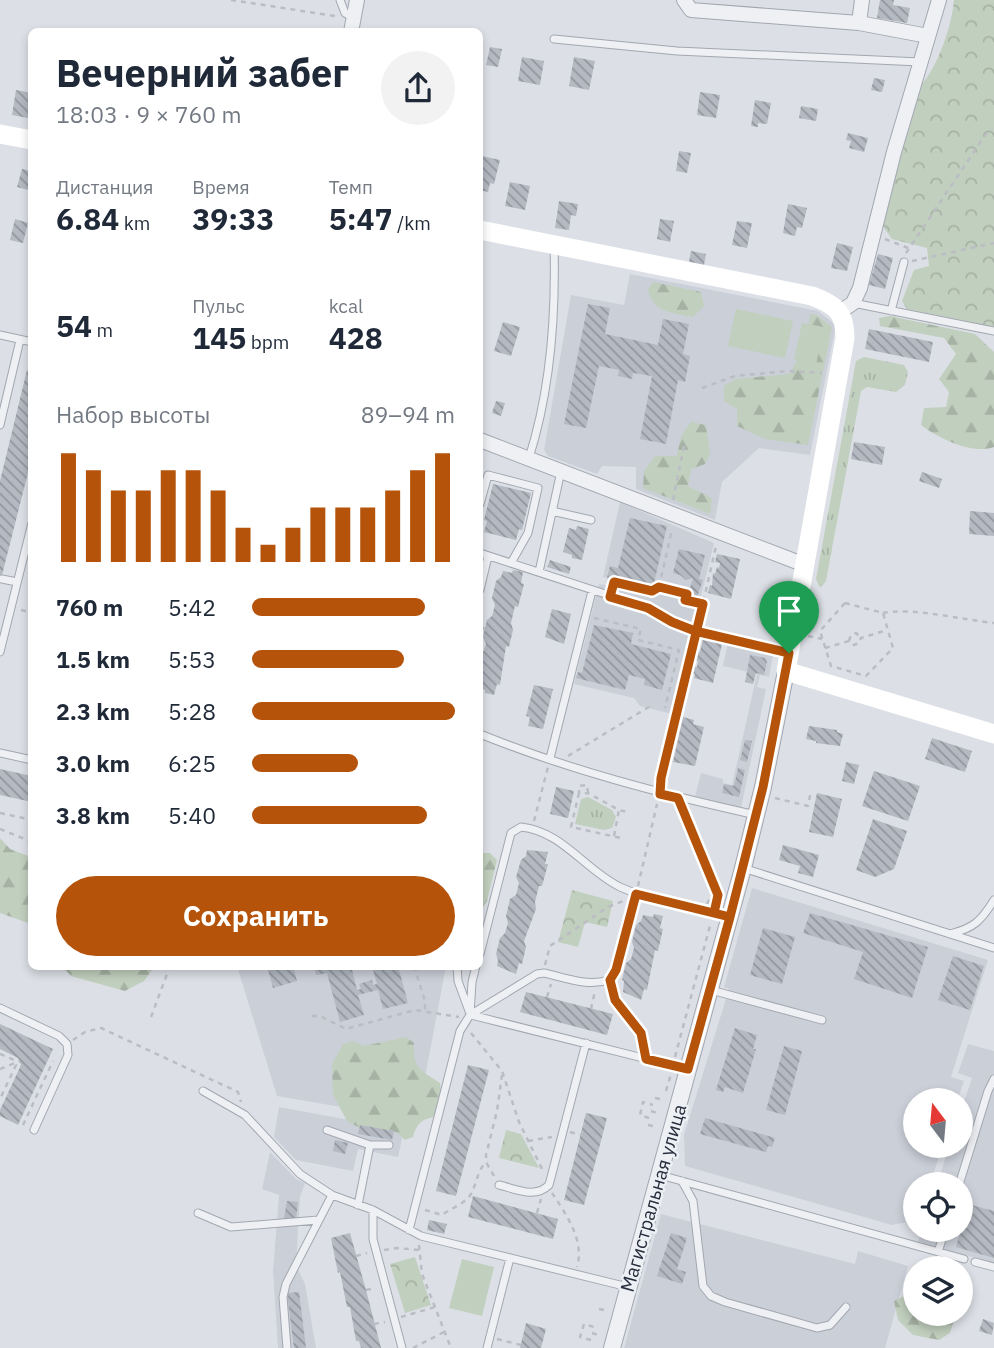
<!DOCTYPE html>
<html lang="ru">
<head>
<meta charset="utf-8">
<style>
	body { margin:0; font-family:"IBM Plex Sans",sans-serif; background:#f2f2f3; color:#1f2937; height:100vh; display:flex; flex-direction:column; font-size:26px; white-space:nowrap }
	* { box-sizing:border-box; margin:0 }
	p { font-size:23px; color:#747a83 }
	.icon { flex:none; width:38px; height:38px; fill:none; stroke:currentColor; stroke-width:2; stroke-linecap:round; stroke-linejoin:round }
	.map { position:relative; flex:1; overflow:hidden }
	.side { position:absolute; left:28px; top:28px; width:455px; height:942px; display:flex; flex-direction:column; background:#fff; border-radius:10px; box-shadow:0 4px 10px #0003 }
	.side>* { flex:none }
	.needle { width:46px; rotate:344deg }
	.buttons { position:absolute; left:903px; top:1088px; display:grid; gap:14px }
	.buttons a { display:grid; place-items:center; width:70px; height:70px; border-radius:50%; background:#fff; box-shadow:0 4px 10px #0003; font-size:35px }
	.pin { position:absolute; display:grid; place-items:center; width:60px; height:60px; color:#fff; margin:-72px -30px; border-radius:50% 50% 50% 0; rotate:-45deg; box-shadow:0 0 7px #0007 }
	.pin .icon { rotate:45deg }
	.round { display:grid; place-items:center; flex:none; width:74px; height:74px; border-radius:37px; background:#f2f2f3 }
	.head { display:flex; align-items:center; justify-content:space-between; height:119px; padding:0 28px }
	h1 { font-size:38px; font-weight:700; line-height:52px }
	.metrics { display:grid; grid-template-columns:repeat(3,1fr); gap:10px; height:119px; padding:7px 28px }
	.metrics div { display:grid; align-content:center }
	.metrics b { font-size:30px; font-weight:700 }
	.metrics small { font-size:19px; font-weight:400 }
	.metrics p { font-size:19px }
	.chart { height:196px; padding:14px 28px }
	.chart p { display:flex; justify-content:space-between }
	.chart svg { width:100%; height:126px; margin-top:7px; stroke:#b45309; stroke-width:6 }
	.action { display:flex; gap:14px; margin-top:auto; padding:14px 28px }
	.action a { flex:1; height:80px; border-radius:42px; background:#b45309; color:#fff; font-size:28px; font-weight:700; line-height:80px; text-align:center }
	ul { padding:0 28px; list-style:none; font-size:23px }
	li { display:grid; grid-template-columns:112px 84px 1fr; align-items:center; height:52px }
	li i { height:18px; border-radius:9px; background:#b45309 }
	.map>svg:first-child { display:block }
</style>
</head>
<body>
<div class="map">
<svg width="994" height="1348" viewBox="0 0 994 1348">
	<defs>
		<pattern id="grass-tufts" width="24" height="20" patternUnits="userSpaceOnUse" patternTransform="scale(1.75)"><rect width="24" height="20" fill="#c1cfbe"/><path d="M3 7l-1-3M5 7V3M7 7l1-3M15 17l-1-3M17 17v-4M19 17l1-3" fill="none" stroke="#a6b2a4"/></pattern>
		<pattern id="forest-firs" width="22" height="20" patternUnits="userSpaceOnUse" patternTransform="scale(1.75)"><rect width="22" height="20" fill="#c1cfbe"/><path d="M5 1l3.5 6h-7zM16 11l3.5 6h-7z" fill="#a6b2a4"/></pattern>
		<pattern id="park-crowns" width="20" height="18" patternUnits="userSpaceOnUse" patternTransform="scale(1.75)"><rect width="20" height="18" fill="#c1cfbe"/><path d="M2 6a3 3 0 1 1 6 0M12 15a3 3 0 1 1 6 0" fill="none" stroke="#a6b2a4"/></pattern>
		<pattern id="building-back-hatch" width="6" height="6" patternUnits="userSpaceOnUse" patternTransform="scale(1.75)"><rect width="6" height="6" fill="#b4b9c2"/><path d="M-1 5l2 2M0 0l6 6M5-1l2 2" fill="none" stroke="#92979f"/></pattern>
	</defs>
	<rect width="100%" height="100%" fill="#dce0e6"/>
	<path fill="#cbcfd8" d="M630,274L818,311L836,325L810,455L759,448L722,482L715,520L636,489V467L602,466L597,474L548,456L544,450L571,295L624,305Z
		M620,502L714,543L672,714L640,706L634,698L574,684L599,584L606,585L607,578L603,577Z
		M730,633L775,644L769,677L760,675L757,687L766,689L741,808L695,797L701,773L723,779V783L732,785L757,674L723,666Z
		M752,888L988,960L951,1077L964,1081L957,1101H915V1146H942L930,1185H915L914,1221L892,1225L685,1166L684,1135L729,989L724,987Z
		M237,966H446L417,1120L277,1096Z
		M968,1044L994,1051V1263L918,1242L922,1230H961V1185H937L949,1146H961V1111L972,1078L958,1073Z
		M279,1107L404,1130L398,1157L358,1149L353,1171L296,1160L274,1137Z
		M270,1152L296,1179L305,1183L300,1197L296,1265L305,1284L316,1348H278L273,1271L279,1195L262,1189Z
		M661,1214L855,1264L858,1251L908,1266L885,1348H624Z"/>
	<path fill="url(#grass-tufts)" d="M864,357L904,365L908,372L905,385L896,392L867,387L861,391L826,581L820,588L816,579L856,361Z
		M588,797L612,810L616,817L612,828L604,830L575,824L581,799Z"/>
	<path fill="url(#forest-firs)" d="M653,282L701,292L704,306L693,317C673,313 653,313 648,290Z
		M810,314L817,315L832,327L808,445L765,439L737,426V409L724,401V386L736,379L789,374L805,347Z
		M890,316L975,334L994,352V447C972,455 938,438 921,425L924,408L946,407L949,392L939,379L956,354L944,338L880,326L879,318Z
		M691,422L706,425L710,454L705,464L691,469L688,486L712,498L710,514L643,488L644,471L655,456H677L681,436Z
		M0,838L10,849L31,857V924L0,913Z
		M480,853H490L497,860L487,901L480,912Z
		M62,966H155L144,981L125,991L71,976Z
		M406,1037L414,1043C413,1069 419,1069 440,1083L441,1092L434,1117C420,1120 417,1124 413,1137L405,1140C393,1128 387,1126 371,1134L347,1121L333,1095L332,1064L343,1044L353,1041L364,1046Z
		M910,1293H915V1314H956L950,1333L939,1340L913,1335L898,1320L894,1301Z"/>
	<path fill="url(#park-crowns)" d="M954,0H994V327L907,309L902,301L914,270L929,266L927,248L892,239L881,224L922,84C938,66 952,25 954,0Z
		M572,890L613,901L607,927L585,922L578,947L558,942Z
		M506,1130L521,1134L539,1168L499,1158Z
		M415,1257L431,1305L405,1313L390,1264Z"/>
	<path fill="#c1cfbe" d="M736,309L793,321L785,358L728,346Z
		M802,323L824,327L816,365L794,360Z
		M462,1259L494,1267L482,1316L449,1308Z"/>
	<path fill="url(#building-back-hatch)" d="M880,0H894L893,5L910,8L907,23L877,18Z
		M490,47L502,49L498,67L486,65Z
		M522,57L544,61L540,85L518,81Z
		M574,57L595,61L589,90L569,86Z
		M874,78L885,80L882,92L871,90Z
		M16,90L32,93L28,118L12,115Z
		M700,92L720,95L716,118L697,115Z
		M755,100L771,103L767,124L758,123V127L751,126Z
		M801,106L818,109L816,121L799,118Z
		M848,133L868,138L864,152L849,148L851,141L846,140Z
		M679,151L691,153L687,173L676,171Z
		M482,156L500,160L494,184L490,183L488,192L480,190V169Z
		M22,169L32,171V191L17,187Z
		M510,182L530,186L525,210L505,206Z
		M559,201L578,204L576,216L571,215L569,230L555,228Z
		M788,204L807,208L802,228L797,227L795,236L783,233Z
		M15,219L28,223L23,243L10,240Z
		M660,219L674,221L670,242L657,239Z
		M737,221L752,223L747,248L732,245Z
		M837,243L853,247L847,271L831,268Z
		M691,251L706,254L704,265L689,262Z
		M878,254L893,258L885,289L869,285Z
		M588,304L610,308L605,334L658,345L663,319L689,324L683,354L690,356L685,382L678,380L666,444L640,439L652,376L633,373L632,379L618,376L619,370L599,366L586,428L564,424Z
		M503,322L520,327L511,356L494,351Z
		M869,329L933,342L929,362L865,349Z
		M27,370L32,371V457L0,583V481Z
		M496,401L505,403L501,416L492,413Z
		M854,442L885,447L882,465L851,459Z
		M922,472L942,479L939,488L919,481Z
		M493,484L531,493L522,530L519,529L516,540L484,532L487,521L484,520Z
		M970,511L994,513V536L969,534Z
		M630,518L667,526L653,588L607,578L610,566L618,568Z
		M577,526L589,529L582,560L572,558V555L563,552L569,528L576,530Z
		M679,549L705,555L699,579L703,580L696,600L687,598L693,578L686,580L680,575L673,573Z
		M717,554L740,559L731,599L708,593L710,585L712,586L713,573L715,574L717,567L719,568L720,563L715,562Z
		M550,560L571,567L569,574L547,567Z
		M513,570L523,572L521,583L524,584L518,607L515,606L511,623L513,630L509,647L506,646L500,685L497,684L494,695L485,693V690L480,689V661L486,644L483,637L487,620L492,616L495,605L492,598L496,581L501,577L503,571L512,573Z
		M552,609L571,614L564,644L545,637Z
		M594,625L633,633L631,644L671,654L662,690L644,685L645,679L629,675L625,690L576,678L578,672L582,673Z
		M703,639L722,644L713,683L694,678L695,674L691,672L692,666L697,667L698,661L694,660L696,650L700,652Z
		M750,655L765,658L767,662L764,675L756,673L753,684L745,682Z
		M534,685L553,689L543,729L528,726L530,717L526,716Z
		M683,717L694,720L693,724L704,727L695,766L673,762Z
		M809,726L837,730V732L843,734L840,746L816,743V741L806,739Z
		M932,738L972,751L965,772L925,759Z
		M745,740L752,741L747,762L740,760Z
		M846,762L859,765L854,784L842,781Z
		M738,768L745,770L739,797L722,793L724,784L734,786Z
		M0,769L32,776V802L0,795Z
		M874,771L920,786L908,821L862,806Z
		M556,787L574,791L568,818L550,814Z
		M817,793L842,799L833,837L809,832Z
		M873,819L907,831L894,869L875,877L856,870Z
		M783,845L819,855L813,877L798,873L800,866L779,860Z
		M527,850L548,852L545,864H548L542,886H539L535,902L536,909L524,941L526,947L522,964L519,963L516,974L497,966L498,960L496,954L500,938L505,933L508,923L506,916L510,899L516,895L519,883L516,877L521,860L526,856Z
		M810,913L928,947L912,998L854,979L863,952L803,933Z
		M654,914L663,916L660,928L663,929L658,951L655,950L647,990L644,989L641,1000L623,992L624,981L622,980L626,963L631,959L634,948L632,942L636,925L641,921L643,915L653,917Z
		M763,928L795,937L782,984L750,975Z
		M953,956L984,966L970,1010L938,1000Z
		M267,966H293L297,981L273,988Z
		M314,966H351L357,990L361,989L359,984L372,980L373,985L377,984L372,966H398L408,1003L383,1009L378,990L358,995L364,1015L340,1022L327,973L316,975Z
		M526,992L613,1014L607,1035L520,1012Z
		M0,1024L53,1049L18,1125L0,1116V1110L21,1065L18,1058L0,1049Z
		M735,1028L757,1035L753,1049H756L743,1093L725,1087L723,1092L716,1090Z
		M784,1046L802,1051L785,1115L766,1110Z
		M468,1065L489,1070L456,1196L436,1191Z
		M586,1113L607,1118L584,1205L564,1200Z
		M705,1118L775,1138L772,1147L768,1146L766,1152L700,1134Z
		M360,1125L394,1131L392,1140L358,1134Z
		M335,1140L348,1143L345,1154L333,1151Z
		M473,1196L558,1219L553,1239L468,1217Z
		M287,1201L298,1202L296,1220L284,1218Z
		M968,1204L994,1211V1258L956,1247Z
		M429,1220L447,1224L444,1234L427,1230Z
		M350,1233L366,1290L381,1348H361L359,1341H356L350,1307H347L340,1272L338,1273L331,1238Z
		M671,1233L687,1238L677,1269L686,1272L682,1284L657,1276Z
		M299,1292L306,1348H294L287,1293Z
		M983,1319L994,1323L992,1335L979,1331Z
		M526,1323L546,1329L541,1348H520Z"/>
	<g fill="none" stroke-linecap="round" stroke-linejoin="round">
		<defs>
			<path id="service" d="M340,0L345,13L354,18
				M554,39L677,51L920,62
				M853,303L994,331
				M891,311L904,262
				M0,335L32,342
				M0,425L20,340
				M529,458C551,389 556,317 554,245
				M480,504L488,475L538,488L528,533L511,563
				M552,511L591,520
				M480,553L648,608C691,634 740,642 789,653
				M539,572L561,471
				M2,579L17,582
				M480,590L488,556
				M0,652L32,523
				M480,734C569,770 662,794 756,815
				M0,753L32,760
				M550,758L592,591
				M660,794L661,778L695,631
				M743,868L994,948
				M950,934C974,928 981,921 994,900
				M480,954L511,833L521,827C562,831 585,870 620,887C654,902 693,908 729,917
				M457,966L458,981L469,1011
				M711,990L822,1020
				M0,1008L59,1036L67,1044L68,1055L34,1130
				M470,1015L537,974L544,973C566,978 587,987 609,980L616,970L636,894
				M471,1015L687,1069
				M203,1091L245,1115L300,1174L332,1195L373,1210L421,1236L628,1287
				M327,1130L370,1145H389
				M660,1175L964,1259
				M682,1181L693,1201L703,1286L711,1296L725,1302L817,1328L830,1325L846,1307
				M499,1185C516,1189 535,1199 549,1185L586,1043
				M959,1185L988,1091L994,1079
				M358,1205L370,1145
				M373,1210V1239L402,1348
				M198,1213L231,1227L318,1220
				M409,1230L460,1031L470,1015L472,982L476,966
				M938,1252L945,1230
				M975,1262L994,1267
				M287,1348L283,1297L286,1284L332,1195
				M487,1348L510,1258"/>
			<path id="minor" d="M684,0L691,10L859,23L928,36
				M859,23L862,0
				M351,32L357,0
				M840,312L853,303L860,288L894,152L939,0
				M480,440L805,565"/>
			<path id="tertiary" d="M612,1348L743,868L763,787L786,671"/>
		</defs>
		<use href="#service" stroke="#a2a7b0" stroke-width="9"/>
		<use href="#minor" stroke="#a2a7b0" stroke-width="16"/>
		<use href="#tertiary" stroke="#a2a7b0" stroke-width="18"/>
		<path stroke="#bbbdc4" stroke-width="2.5" stroke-dasharray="5 5" stroke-linecap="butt" d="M231,0L335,16
			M885,239L908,248
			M906,253L990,128
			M912,261L994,243
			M702,388L735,376L788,371L822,373
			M673,500L684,446
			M613,587L614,582L652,591L659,587L687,594L685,600L703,604
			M659,587L672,529
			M845,603L883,613L893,648L866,676L831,666L820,631Z
			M21,610L32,613
			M883,613C912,607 963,620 994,623
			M594,618L641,629L638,640L679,650L665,708
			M699,621L716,546
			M480,627L485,629
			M808,636L822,639
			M849,641L851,635L856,633L860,637
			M825,648L849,641L854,645L859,643L861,638L887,630
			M568,756L652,705
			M579,793L571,827L621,838
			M588,793L587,785L579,786V794L588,793L619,810L627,812
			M775,798L808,806L810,796L816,797
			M682,807L718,895L716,905
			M0,813L32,820
			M534,821L548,767
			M0,829L32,842
			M614,836L619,810
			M638,886L657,804
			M707,904L715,889
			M545,965L550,946L608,907L626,900
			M414,966L425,1001V1010
			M611,987C618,1010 643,1026 646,1051
			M547,997L551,984
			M591,1009L595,991
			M312,1016H320L346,1029L415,1010L459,1017
			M151,1017L170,966
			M471,1033L502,1071L519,1122L543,1171
			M73,1040L85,1032L101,1028L238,1092L241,1102
			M0,1054L14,1060L16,1065L0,1099
			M675,1057L711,922
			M0,1069L20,1061
			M666,1091L671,1074
			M655,1098L664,1100
			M651,1111L660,1114
			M649,1118L640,1115L643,1102L653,1105
			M23,1125L53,1061
			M648,1125L657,1127
			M570,1132L581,1135
			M528,1141L552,1137
			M494,1176L486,1162V1155L497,1111L502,1075
			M552,1193C566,1214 585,1241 577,1267
			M425,1210L442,1215C451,1208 465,1204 471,1194C477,1183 477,1171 486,1162
			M537,1213L541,1199
			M419,1245L422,1274L451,1348
			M384,1250L397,1248L419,1250
			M356,1256L367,1253
			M366,1290L376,1288
			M599,1309L608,1311
			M401,1317L435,1307
			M374,1324L385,1322
			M592,1333L601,1336
			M497,1339L521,1345
			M591,1340L580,1337L584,1324L594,1327
			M413,1348L444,1332"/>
		<use href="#service" stroke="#eff0f4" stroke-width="7"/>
		<use href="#minor" stroke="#eff0f4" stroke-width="14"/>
		<use href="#tertiary" stroke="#eff0f4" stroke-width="16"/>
		<path stroke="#fff" stroke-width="19" d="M0,134L32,140
			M480,230L812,296C836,305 845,312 845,338L786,671L994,734"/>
	</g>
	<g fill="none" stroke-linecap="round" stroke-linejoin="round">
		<defs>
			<path id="route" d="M789,653L695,631L672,622L648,608L610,597L614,582L652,591L659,587L687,594L685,600L703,604L661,778L660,794L678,798L718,895L714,913L730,917L688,1069L646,1059L641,1033L615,1000L610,980L616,970L636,894L730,917L763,787L789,653"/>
		</defs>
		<use href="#route" stroke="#fff" stroke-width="14"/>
		<use href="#route" stroke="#b45309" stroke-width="9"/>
	</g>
	<g text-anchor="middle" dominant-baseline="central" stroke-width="5" stroke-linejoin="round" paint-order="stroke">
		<g font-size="19" fill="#272d3c" stroke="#eceff4">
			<text transform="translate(653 1198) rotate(-74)">Магистральная улица</text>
		</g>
	</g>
</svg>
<div class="buttons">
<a><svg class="needle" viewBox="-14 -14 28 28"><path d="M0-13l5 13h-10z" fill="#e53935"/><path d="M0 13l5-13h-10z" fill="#747a83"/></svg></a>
<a><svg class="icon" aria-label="locate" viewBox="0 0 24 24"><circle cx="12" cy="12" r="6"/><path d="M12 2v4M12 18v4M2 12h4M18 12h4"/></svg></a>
<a><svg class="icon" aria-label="layers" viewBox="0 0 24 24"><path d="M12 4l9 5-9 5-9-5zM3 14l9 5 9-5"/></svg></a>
</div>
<div class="pin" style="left:789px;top:653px;background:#1e9e55"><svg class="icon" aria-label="arrive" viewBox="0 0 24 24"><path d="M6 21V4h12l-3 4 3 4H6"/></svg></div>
<section class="side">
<div class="head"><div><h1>Вечерний забег</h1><p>18:03 · 9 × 760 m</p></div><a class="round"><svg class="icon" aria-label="share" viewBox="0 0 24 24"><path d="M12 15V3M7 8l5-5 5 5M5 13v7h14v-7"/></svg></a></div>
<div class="metrics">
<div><p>Дистанция</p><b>6.84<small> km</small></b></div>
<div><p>Время</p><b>39:33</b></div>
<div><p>Темп</p><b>5:47<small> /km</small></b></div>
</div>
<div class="metrics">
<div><b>54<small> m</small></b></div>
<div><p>Пульс</p><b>145<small> bpm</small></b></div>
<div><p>kcal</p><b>428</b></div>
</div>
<div class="chart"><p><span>Набор высоты</span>89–94 m</p>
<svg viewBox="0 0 160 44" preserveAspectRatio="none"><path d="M5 44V6M15 44V12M25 44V19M35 44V19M45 44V12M55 44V12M65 44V19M75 44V32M85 44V38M95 44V32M105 44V25M115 44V25M125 44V25M135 44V19M145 44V12M155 44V6"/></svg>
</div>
<ul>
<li><b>760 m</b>5:42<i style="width:85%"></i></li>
<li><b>1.5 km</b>5:53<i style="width:75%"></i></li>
<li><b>2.3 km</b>5:28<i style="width:100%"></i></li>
<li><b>3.0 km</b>6:25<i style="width:52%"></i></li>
<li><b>3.8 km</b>5:40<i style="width:86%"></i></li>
</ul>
<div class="action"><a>Сохранить</a></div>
</section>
</div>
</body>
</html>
